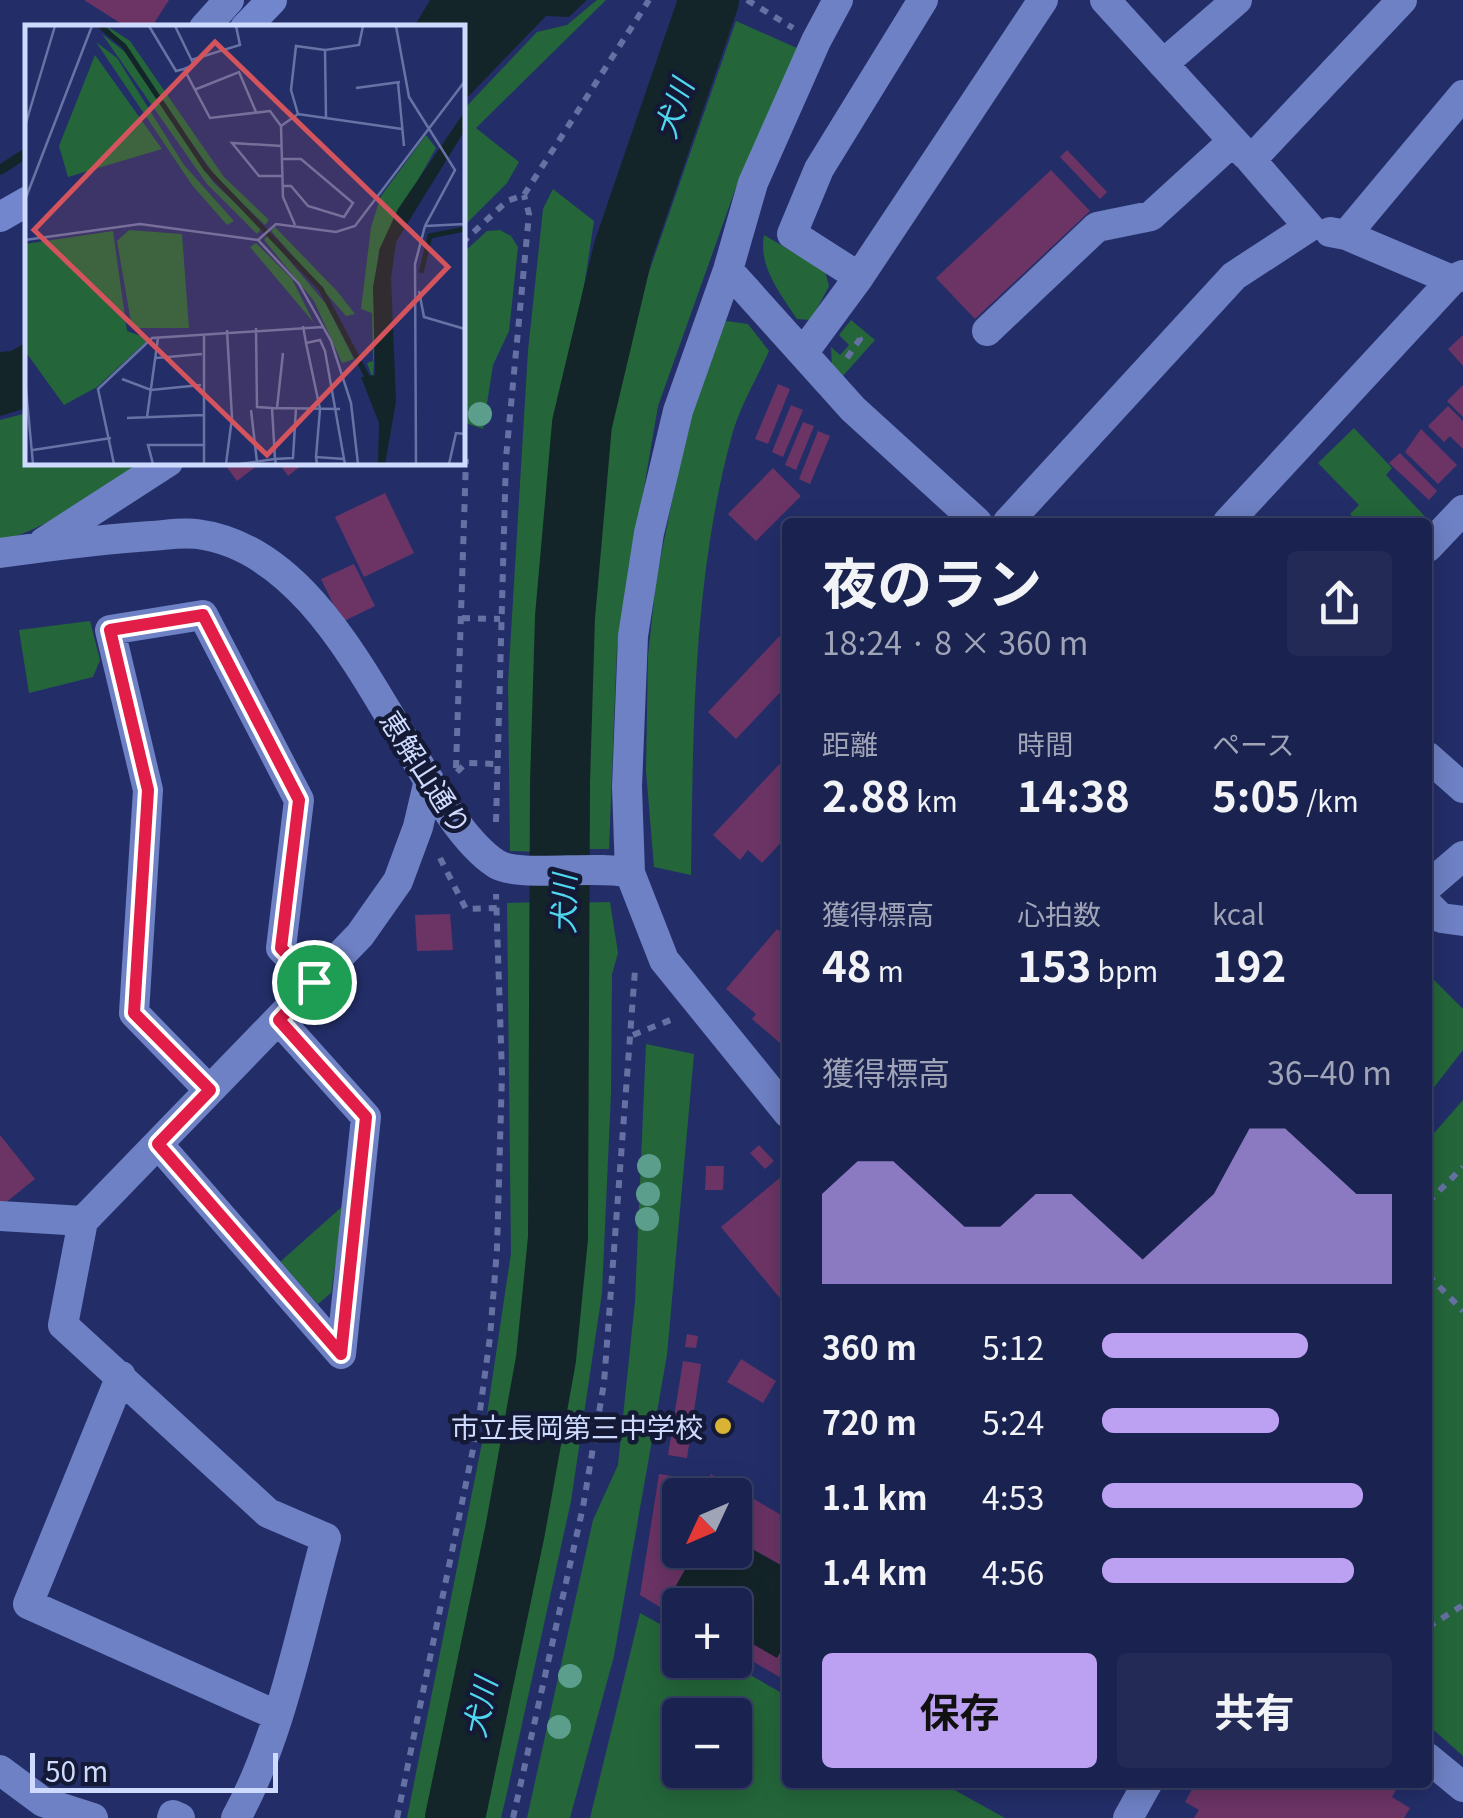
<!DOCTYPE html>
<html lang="ja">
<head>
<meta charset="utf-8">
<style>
	body { margin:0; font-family:Georgia,"Noto Sans JP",serif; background:#232a56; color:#f1f3f6; height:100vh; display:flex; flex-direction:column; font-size:38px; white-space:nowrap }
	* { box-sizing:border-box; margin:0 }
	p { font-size:32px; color:#9fa4b7 }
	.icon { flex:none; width:55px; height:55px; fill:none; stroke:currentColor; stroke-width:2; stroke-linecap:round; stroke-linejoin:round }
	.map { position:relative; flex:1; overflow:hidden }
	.sheet { position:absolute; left:782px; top:518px; width:650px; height:1270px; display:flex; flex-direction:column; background:#1a224f; border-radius:10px; box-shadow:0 5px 25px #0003,0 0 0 2px #383f66 }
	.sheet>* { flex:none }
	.needle { width:65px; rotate:226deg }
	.tools { position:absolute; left:662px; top:1478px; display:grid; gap:20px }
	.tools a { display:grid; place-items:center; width:90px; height:90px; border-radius:10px; background:#1a224f; box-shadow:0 5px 25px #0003,0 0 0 2px #383f66; font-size:50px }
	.scale { position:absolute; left:30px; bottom:25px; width:248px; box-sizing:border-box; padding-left:10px; border:5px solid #cedafe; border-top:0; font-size:28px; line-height:35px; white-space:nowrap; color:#cedafe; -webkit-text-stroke:8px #141a35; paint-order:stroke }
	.pin { position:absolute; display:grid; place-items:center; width:85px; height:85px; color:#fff; margin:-42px; border:5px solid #fff; border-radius:50%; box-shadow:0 2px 10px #0007 }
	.round { display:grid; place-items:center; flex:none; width:105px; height:105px; border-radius:10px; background:#232a56 }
	.summary { display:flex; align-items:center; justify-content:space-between; height:170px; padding:0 40px }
	h1 { font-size:55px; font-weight:700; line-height:75px }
	.stats { display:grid; grid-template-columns:repeat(3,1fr); gap:15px; height:170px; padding:10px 40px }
	.stats div { display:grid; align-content:center }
	.stats b { font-size:42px; font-weight:700 }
	.stats small { font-size:28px; font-weight:400 }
	.stats p { font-size:28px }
	.chart { height:280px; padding:20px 40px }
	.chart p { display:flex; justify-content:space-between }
	.chart svg { width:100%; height:180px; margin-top:10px; fill:#bca0f2; opacity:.7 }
	.button { display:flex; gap:20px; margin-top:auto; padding:20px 40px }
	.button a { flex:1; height:115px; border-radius:10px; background:#bca0f2; color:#111; font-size:40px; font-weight:700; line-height:115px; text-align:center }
	.button a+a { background:#232a56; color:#f1f3f6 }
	ul { padding:0 40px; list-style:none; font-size:32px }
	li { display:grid; grid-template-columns:160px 120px 1fr; align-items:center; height:75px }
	li i { height:25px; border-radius:12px; background:#bca0f2 }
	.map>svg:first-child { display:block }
</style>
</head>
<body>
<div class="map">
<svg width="1463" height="1818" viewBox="0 0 1463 1818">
	<rect width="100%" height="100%" fill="#232e69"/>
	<path fill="#24663a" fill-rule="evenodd" d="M597,0H606L476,128L519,162L507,183L463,227V110L537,32L567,25Z
		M736,21L799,49L735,190L658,406L617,646L609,849H572L576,723L603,474L624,344Z
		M553,189L594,221L563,426L548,664L544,852L510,851L508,683L528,351L543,209Z
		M500,230L511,236L518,247L509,331L493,365L483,429L463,422V253L487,231Z
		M764,235L825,271L829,286L811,320L797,319C780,293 758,266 764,235Z
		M851,320L875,340L842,377L832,368L831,347L840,355L849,345L839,335Z
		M726,321L748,324L769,351C757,378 740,406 732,435C693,578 693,727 691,875L654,867L646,771L648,656L656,580L698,373Z
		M27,413L28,462L144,463C98,492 54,526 0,541V420Z
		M1354,428L1392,468L1386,475L1432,524L1428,528V522H1358L1350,514L1359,505L1318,463Z
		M90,621L100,660L93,677L29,693L19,630Z
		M545,902V1260L518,1441L485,1621L440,1818H407L485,1428L511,1253L507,903Z
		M610,902L618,953L612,974L611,1093L602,1293L571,1501L506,1797L501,1818H472L553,1423L572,1275L577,1122L576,977L569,903Z
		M1428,974L1463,1009V1050L1428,1095Z
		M646,1044L694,1054L667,1355L614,1656L570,1818H527L593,1520L618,1465L635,1301Z
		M1463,1100V1756L1428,1725V1140Z
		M344,1205L331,1293L318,1304L280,1262Z
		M640,1613L680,1635V1660H724L787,1696L788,1782L942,1783L1005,1818H590ZM680,1715H735V1770H680Z"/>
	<path fill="#142529" d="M430,0H587L569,17L546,16L463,102L462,28L414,27Z
		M27,342V408L0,416V352L11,351Z
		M735,1539L787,1569V1640L777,1658L735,1634V1605H686L670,1596L696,1550H735Z"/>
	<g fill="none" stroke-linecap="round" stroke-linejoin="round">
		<path stroke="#142529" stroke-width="10" d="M0,170L28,152"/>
		<path stroke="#142529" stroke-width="60" d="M455,1818L515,1531L546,1359L558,1238L560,783L565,617L582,424L623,251L709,0"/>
	</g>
	<path fill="#6b3465" d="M84,0H169L151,28H128Z
		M1067,150L1107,192L1100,199L1060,157Z
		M1051,170L1090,211L975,319L936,278Z
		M1463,335V366L1448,349Z
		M778,384L790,389L768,444L755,439Z
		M1463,385V417L1447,401Z
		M791,405L803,410L783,457L772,452Z
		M1448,406L1463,421V449L1450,436L1444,442L1428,426Z
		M803,422L814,426L796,470L785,465Z
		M1421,429L1457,465L1438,484L1405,452Z
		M818,431L830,436L810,484L799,479Z
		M1400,453L1437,491L1429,500L1389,463Z
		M223,462H262L237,481Z
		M278,462H306L288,476Z
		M773,468L801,496L756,541L728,514Z
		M385,493L414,553L364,577L335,517Z
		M354,564L375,606L342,622L321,579Z
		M788,627V684L736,739L708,712Z
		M788,755V835L762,863L748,850L740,860L713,835Z
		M450,914L453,950L417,951L415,915Z
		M777,929L788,937V1050L752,1019L756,1014L726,989Z
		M0,1135L35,1179L0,1207Z
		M759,1145L774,1161L765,1169L750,1153Z
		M706,1166H724L723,1190H705Z
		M782,1176L788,1183V1308L721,1227Z
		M687,1334L698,1336L696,1348L685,1347Z
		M741,1359L776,1381L763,1403L727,1382Z
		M683,1361L701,1364L687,1458L668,1455Z
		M659,1474L684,1478L682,1488L694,1495H680V1550H696L670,1596L686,1605H680V1619L640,1595Z
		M711,1474L788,1519V1569L735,1539V1495H699Z
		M735,1634L777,1658L788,1640V1682L735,1651Z
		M1196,1782H1392L1398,1786L1392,1797L1410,1808L1404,1818H1194L1199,1810L1185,1802Z"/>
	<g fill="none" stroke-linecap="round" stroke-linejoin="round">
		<path stroke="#6671a3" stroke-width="6" stroke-dasharray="8 8" stroke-linecap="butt" d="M747,0L793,28
			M462,243L507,201L524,195L649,0
			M847,358L860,339L854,333
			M462,618L500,619
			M456,768L466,459
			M457,772L466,763L497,764
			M496,822L506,458L529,214L524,195
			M440,858L466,909L497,908
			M633,1035L673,1019
			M1428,1202L1463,1167
			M1428,1275L1463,1311
			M1428,1627L1463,1605
			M397,1818L478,1425L490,1337L497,1249L502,1074L496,894
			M513,1818L583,1507L604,1383L635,970"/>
		<path stroke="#6e81c4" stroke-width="30" d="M1105,0L1246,155
			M204,28L229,0
			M1163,64L1237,0
			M1330,232L1346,235L1452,280
			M1346,235L1463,95
			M728,270L853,409L977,522
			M859,277L1043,0
			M987,331L1097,227L1151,216L1233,141
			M803,353L859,277L792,234L819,169L923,0
			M1008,522L1234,276L1309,227L1251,160L1402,0
			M1228,522L1452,280L1463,275
			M44,542L168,462
			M1428,547L1463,510
			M0,553C50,546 100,539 151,536C166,535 182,532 197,534C300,547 360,668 409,748C431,784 460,839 495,863C516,879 597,864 630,873
			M1428,757L1463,788
			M1428,886L1463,856
			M1428,905L1441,918L1463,921
			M209,1090L134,1013L148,790L110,630L203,615L299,800L281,948L314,982
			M788,1113L664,960L630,873L627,787L633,636L649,533L678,411L728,270L753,183L816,41L838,0
			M158,1144L341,1354L366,1117L279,1020
			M0,1216L83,1221
			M121,1376L28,1604L276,1715
			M1428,1758L1463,1787
			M0,1770L43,1802L93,1818
			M172,1818L173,1815L180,1818
			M236,1818C281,1737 301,1628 326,1538L268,1513L63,1325L83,1221L360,935L398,881L418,827L429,780
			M1128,1818L1148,1782"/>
		<path stroke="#7286cd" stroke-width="30" d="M245,28L272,0
			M0,217L28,201"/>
	</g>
	<g fill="#5c9e8c">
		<circle cx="480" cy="414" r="12"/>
		<circle cx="649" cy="1166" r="12"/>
		<circle cx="648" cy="1194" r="12"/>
		<circle cx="647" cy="1219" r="12"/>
		<circle cx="570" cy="1676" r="12"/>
		<circle cx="559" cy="1727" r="12"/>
	</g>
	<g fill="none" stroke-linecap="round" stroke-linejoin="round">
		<defs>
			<path id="route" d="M203,615L299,800L281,948L314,982L279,1020L366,1117L341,1354L158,1144L210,1090L134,1013L148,790L110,630Z"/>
		</defs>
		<use href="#route" stroke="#fff" stroke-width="20"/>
		<use href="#route" stroke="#e11d48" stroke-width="12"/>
	</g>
	<circle fill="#d9b334" stroke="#141a35" stroke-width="4" cx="723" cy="1426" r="10"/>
	<g text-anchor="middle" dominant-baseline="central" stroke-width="9" stroke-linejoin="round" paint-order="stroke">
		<g font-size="28" fill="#cedafe" stroke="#141a35">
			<text transform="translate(427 772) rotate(57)">恵解山通り</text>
		</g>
		<g font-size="28" fill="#cedafe" stroke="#141a35" text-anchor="end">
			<text x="703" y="1426">市立長岡第三中学校</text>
		</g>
		<g font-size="30" font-style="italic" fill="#4fd7ef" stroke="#141a35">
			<text transform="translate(672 108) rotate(-71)">犬川</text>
			<text transform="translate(562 904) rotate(-89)">犬川</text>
			<text transform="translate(478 1707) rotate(-78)">犬川</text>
		</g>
	</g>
	<g transform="translate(25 25)">
		<rect width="440" height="440" fill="#232e69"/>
		<path d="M82,1L105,16L199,152L244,195L240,200L194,156ZM77,9L100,27L188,157L237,203L232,209L182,159ZM71,17L92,33L159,140L209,196L202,200L167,160ZM70,30L137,124L43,152L34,121ZM401,110L411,123L354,225L348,354L342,338L348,336L347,288L336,284L346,202L356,171ZM250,202L312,266L330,289L321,291L246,206ZM104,205L157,209L164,303H107L92,216ZM88,206L102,306L124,314L72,362L39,380L0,326V219ZM243,210L301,279L329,334L317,338L289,276L239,215ZM231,218L267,254L289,298L225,222Z" fill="#24663a"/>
		<path d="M440,86V105L371,217L366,253L371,377L360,439H353L354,398L336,352L350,350L348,262L355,223L373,184Z" fill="#142529"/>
		<path fill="none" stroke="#142529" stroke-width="5" d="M75,1L99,21L181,144L296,264L346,359M396,248L405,211L440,204"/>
		<path fill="none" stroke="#6773a5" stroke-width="2.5" d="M124,1L151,46L159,44L185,93L245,86L256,101L258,172L270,200M150,1L169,40L159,44M371,1L384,72L430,145L400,201L390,239L391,439M166,35L215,20L211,1M373,58L379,121M331,63L375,57M169,65L214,47L231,87M273,89L266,65L271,21L300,25M301,93L300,25L334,20L338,1M0,101L30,1M256,101L273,89L377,104M257,121L207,118L234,151H257M257,134H276L328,178L319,192L283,181L266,161H258M0,175L67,1M400,201L440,199M0,215L115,199L233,215L274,259L306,316L326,378L333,439M233,215L251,199L311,207L330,201L440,56M394,266L399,292L440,304M278,301L281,318L295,315L300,326L319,434M179,309V439M281,318L295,384L291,432M131,333L177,329M0,353L8,439M97,354L126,365L176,360M247,383L315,384M252,383L258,328M226,385L232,437M122,392L133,313M102,393L178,390M8,425L86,413M89,439L73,364L127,313L298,302M128,439L123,420H178M201,439L207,393L202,305M215,439L250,434L247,383L232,382L231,303M251,439L250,434L268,433L271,383M292,439L291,432L319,434L320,439M424,439L431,408L440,409"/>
		<path fill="#d4545e" fill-opacity="0.15" stroke="#d4545e" stroke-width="5" d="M190,17L423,242L242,430L9,205Z"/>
		<rect width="440" height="440" fill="none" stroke="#cedafe" stroke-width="5"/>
	</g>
</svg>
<div class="tools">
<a><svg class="needle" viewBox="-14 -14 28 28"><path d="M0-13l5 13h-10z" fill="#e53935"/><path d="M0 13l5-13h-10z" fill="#9fa4b7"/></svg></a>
<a>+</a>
<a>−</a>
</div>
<div class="scale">50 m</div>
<div class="pin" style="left:314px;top:982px;background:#1e9e55"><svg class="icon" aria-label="arrive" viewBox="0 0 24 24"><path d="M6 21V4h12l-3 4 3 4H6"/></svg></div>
<section class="sheet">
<div class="summary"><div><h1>夜のラン</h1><p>18:24 · 8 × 360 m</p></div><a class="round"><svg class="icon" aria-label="share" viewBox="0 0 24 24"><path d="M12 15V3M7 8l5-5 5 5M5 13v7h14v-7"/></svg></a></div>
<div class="stats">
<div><p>距離</p><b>2.88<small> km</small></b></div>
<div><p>時間</p><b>14:38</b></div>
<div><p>ペース</p><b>5:05<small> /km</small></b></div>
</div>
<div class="stats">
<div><p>獲得標高</p><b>48<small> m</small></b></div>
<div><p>心拍数</p><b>153<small> bpm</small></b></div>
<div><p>kcal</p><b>192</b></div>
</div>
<div class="chart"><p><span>獲得標高</span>36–40 m</p>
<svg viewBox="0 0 160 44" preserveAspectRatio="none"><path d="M0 44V22L10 14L20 14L30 22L40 30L50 30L60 22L70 22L80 30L90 38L100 30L110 22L120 6L130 6L140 14L150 22L160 22V44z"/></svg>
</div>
<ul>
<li><b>360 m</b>5:12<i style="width:71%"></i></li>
<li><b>720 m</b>5:24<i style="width:61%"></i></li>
<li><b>1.1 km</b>4:53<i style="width:90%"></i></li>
<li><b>1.4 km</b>4:56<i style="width:87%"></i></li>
</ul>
<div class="button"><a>保存</a><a>共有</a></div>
</section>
</div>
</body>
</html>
